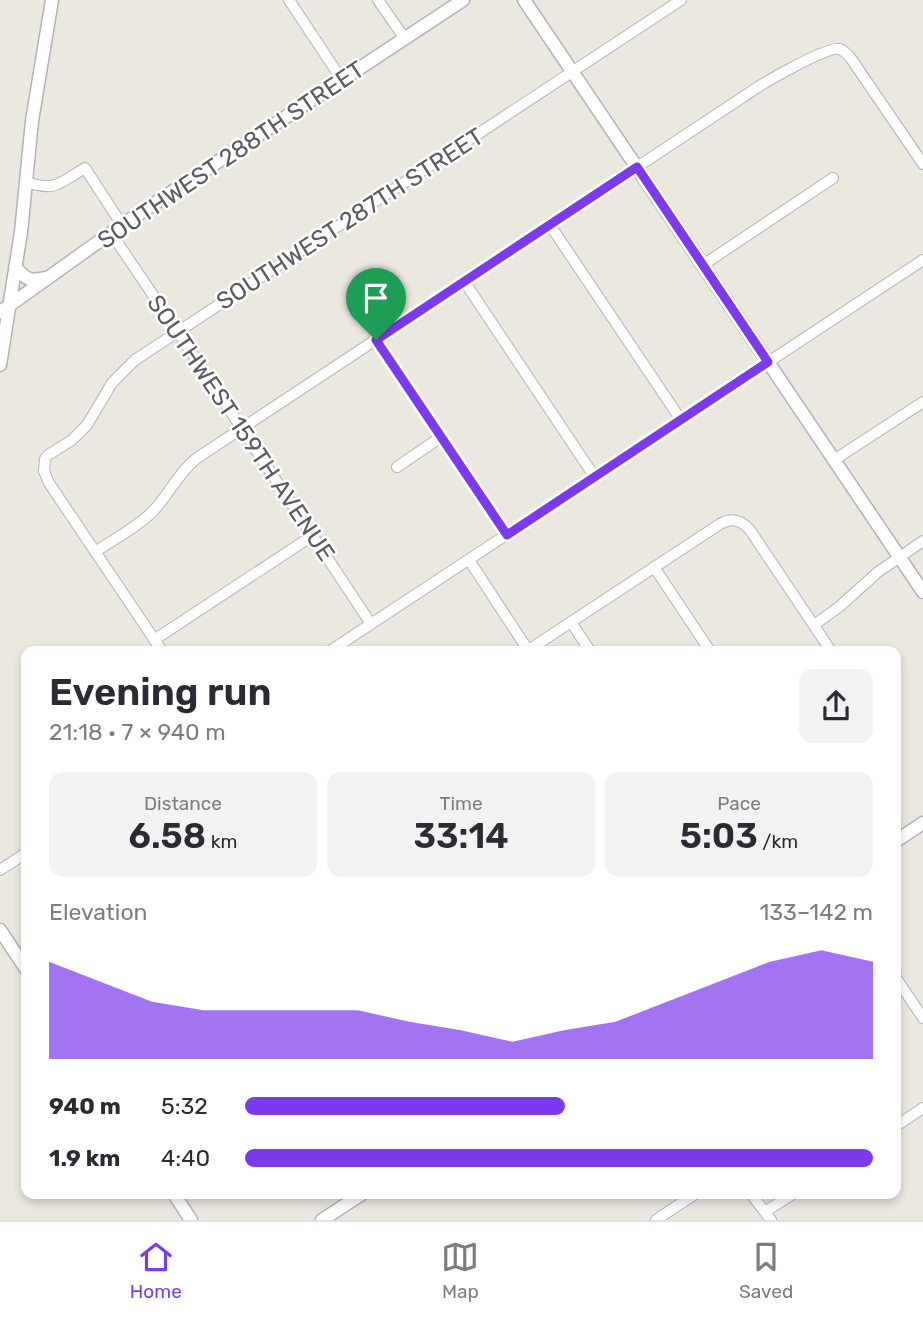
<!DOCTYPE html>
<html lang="en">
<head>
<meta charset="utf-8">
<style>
	body { margin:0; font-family:Rubik,sans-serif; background:#f2f2f3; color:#2b2b33; height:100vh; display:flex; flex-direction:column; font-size:26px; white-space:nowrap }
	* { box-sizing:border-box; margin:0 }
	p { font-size:23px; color:#7c7c81 }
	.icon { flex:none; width:38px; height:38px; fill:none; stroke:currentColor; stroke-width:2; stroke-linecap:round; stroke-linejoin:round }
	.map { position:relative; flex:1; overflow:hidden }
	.side { position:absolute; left:21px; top:646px; width:880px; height:553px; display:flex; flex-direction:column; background:#fff; border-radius:14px; box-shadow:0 4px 10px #0003 }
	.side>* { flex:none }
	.pin { position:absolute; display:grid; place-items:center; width:60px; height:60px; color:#fff; margin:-72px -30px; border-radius:50% 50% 50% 0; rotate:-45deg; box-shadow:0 0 7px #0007 }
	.pin .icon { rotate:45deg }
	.round { display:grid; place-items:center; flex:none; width:74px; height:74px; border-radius:14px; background:#f2f2f3 }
	.headline { display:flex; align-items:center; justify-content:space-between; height:119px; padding:0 28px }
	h1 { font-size:38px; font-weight:600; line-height:52px }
	.metrics { display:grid; grid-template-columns:repeat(3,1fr); gap:10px; height:119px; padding:7px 28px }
	.metrics div { display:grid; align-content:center; border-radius:14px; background:#f2f2f3; text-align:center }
	.metrics b { font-size:35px; font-weight:600 }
	.metrics small { font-size:19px; font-weight:400 }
	.metrics p { font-size:19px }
	.chart { height:196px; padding:14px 28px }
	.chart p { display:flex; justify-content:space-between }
	.chart svg { width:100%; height:126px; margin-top:7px; fill:#7c3aed; opacity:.7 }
	ul { padding:0 28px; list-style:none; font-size:23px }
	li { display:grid; grid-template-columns:112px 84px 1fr; align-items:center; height:52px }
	li i { height:18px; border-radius:9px; background:#7c3aed }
	.tabs { display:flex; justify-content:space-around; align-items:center; height:98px; border-top:2px solid #e1e1e2; background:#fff; font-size:19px; color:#7c7c81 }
	.tabs a { display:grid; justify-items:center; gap:4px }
	.tabs .active { color:#7c3aed }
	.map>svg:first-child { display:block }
</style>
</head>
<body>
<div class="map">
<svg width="923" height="1220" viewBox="0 0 923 1220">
	<rect width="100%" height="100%" fill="#ebe8e0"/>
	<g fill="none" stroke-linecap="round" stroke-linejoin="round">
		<defs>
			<path id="minor" d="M289,0L342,80
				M378,0L405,39
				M26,182C57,192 59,183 85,168L122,225
				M550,225L681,420
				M111,233L178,332L371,624
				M703,265L833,178
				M464,281L594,476
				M376,340L507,535
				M834,460L923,402
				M397,467L441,437
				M95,552C114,539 138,527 154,510C170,493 178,473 197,458L746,95C760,85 826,46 840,49C845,51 849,56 852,60L923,164
				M469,560L528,650
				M654,567L710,651
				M571,622L590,651
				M814,625L839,607L878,572L923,541
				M154,640L312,536
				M162,651L49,483L44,471L45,459L48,455L72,440L87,425L112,383L135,360L681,0
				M330,651L923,260
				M527,651L720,524C732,517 741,520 750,530L831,651
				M0,870L26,853
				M896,978L923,1018
				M896,1126L923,1108
				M751,1194L771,1220
				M766,1211L793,1194
				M656,1220L695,1194"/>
			<path id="tertiary" d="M524,0L923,592
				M15,267C26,279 29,282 45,278
				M0,312L122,225L463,0
				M0,365L21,232L32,121L52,0
				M896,841L923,823
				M0,930L26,969
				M174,1194L191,1220
				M322,1220L362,1194"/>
		</defs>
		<use href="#minor" stroke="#b0b3b7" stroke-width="12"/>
		<use href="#tertiary" stroke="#b0b3b7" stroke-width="15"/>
		<use href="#minor" stroke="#fff" stroke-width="10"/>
		<use href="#tertiary" stroke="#fff" stroke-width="12"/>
	</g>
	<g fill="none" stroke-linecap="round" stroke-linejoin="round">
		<defs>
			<path id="route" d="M637,167L768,362L507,535L376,340Z"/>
		</defs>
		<use href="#route" stroke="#fff" stroke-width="14"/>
		<use href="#route" stroke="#7c3aed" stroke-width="9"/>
	</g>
	<g text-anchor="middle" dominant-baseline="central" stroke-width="5" stroke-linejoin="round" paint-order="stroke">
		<g font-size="24" fill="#595c60" stroke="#fff">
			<text transform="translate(231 155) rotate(-34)">SOUTHWEST 288TH STREET</text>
			<text transform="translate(350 219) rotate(-33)">SOUTHWEST 287TH STREET</text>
			<text transform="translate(241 428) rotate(56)">SOUTHWEST 159TH AVENUE</text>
		</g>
	</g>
</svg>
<div class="pin" style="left:376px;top:340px;background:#1e9e55"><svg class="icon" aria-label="arrive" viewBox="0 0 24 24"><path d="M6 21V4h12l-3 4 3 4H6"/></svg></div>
<section class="side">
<div class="headline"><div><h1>Evening run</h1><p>21:18 · 7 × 940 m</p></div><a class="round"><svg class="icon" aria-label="share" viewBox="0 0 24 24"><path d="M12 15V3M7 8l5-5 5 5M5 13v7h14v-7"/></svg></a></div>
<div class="metrics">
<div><p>Distance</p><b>6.58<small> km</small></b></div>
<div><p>Time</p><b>33:14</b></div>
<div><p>Pace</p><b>5:03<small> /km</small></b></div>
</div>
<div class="chart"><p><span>Elevation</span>133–142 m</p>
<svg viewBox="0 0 160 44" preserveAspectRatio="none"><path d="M0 44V10L10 17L20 24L30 27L40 27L50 27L60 27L70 31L80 34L90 38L100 34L110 31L120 24L130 17L140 10L150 6L160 10V44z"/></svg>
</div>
<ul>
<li><b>940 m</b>5:32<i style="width:51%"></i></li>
<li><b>1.9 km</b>4:40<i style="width:100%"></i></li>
</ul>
</section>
</div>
<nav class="tabs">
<a class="active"><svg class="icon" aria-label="home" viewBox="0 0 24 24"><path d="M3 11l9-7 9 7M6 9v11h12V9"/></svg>Home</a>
<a><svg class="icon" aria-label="map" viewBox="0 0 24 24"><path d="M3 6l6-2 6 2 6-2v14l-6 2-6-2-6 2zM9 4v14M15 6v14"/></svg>Map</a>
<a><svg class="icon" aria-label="saved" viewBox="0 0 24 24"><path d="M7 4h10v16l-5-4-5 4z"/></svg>Saved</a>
</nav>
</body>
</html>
